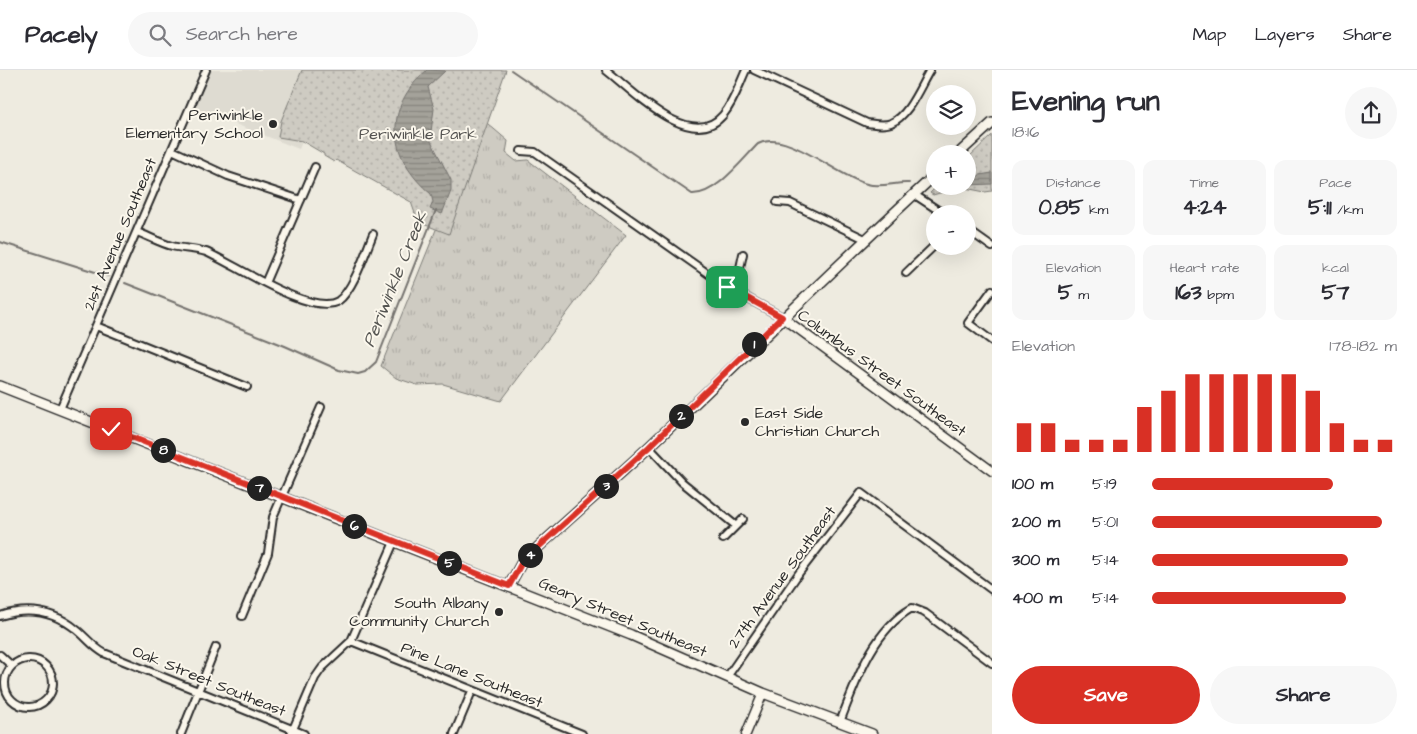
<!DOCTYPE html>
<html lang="en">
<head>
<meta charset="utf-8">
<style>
	body { margin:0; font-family:"Architects Daughter",sans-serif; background:#f7f7f7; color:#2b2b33; height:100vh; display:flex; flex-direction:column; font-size:19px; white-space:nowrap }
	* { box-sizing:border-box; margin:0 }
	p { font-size:16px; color:#7c7c81 }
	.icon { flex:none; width:28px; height:28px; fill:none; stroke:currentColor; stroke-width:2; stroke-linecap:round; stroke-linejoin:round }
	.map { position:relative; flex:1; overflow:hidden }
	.panel { display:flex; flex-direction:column; background:#fff; width:425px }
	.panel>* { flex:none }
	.tools { position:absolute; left:926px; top:15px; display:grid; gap:10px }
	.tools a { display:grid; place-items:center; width:50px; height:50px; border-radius:50%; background:#fff; box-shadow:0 5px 20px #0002; font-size:25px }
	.pin { position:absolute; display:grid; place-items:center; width:42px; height:42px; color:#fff; margin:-21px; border-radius:10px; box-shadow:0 2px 8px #0006 }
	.km { position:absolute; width:25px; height:25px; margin:-12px; border-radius:50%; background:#222; color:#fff; font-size:14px; line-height:25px; text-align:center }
	.round { display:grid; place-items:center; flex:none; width:52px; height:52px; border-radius:26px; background:#f7f7f7 }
	.summary { display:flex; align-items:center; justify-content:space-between; height:85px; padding:0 20px }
	h1 { font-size:28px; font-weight:700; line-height:38px }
	.metrics { display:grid; grid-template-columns:repeat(3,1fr); gap:8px; height:85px; padding:5px 20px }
	.metrics div { display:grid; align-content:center; border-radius:12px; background:#f7f7f7; text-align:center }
	.metrics b { font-size:21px; font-weight:700 }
	.metrics small { font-size:14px; font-weight:400 }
	.metrics p { font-size:14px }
	.chart { height:140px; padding:10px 20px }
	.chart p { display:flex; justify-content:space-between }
	.chart svg { width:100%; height:90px; margin-top:5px; stroke:#d93025; stroke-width:6 }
	.primary-button { display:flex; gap:10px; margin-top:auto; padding:10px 20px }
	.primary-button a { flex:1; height:58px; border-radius:30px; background:#d93025; color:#fff; font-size:20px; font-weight:700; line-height:58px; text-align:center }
	.primary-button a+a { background:#f7f7f7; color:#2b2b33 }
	ul { padding:0 20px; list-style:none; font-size:16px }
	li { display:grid; grid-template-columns:80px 60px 1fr; align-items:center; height:38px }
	li i { height:12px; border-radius:6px; background:#d93025 }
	header { display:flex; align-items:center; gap:30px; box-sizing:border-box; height:70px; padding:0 25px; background:#fff; border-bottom:1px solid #e1e1e2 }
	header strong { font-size:24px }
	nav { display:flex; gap:28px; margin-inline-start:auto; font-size:18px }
	.search { width:350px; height:45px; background:#f7f7f7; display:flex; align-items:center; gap:12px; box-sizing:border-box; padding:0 18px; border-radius:28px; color:#7c7c81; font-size:19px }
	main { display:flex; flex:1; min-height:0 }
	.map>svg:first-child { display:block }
</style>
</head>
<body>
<header>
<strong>Pacely</strong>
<div class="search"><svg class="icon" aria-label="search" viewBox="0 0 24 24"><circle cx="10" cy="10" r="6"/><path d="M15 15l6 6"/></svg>Search here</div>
<nav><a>Map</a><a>Layers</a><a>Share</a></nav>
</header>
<main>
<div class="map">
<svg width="992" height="664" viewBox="0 0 992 664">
	<defs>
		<pattern id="grass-tufts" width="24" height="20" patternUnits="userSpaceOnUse" patternTransform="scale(1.25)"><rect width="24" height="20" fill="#cecbc2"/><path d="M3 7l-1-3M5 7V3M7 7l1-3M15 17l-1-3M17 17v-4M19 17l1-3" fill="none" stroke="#b1aea7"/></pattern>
		<pattern id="park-dots" width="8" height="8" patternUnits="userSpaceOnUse" patternTransform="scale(1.25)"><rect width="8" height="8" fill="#cecbc2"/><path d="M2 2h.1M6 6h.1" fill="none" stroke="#b1aea7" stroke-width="1.8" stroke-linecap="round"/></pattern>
		<pattern id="water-rules" width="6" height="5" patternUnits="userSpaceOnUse" patternTransform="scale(1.25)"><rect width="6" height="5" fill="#a4a29a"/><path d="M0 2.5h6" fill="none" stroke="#86847e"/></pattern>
	</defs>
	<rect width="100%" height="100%" fill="#eeebe0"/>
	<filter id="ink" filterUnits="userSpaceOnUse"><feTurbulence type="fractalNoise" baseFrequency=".02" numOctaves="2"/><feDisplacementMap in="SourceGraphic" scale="10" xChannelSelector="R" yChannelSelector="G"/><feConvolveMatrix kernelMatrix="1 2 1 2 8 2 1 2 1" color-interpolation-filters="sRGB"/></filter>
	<g filter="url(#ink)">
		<path fill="#dedbd1" d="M211,0H332L299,79L194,38Z"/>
		<path fill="url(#grass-tufts)" stroke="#7c7b76" d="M481,48L508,71L506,83L516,91L528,90L626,165L501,331L443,314L417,315L396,308L381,296Z"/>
		<path fill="url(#park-dots)" stroke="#7c7b76" d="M302,0H506L449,164L418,152L411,132L336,90L334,92L324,86V84L302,71L278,67L281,51Z
			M992,65V121L985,122L960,117L933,125L930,123L937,116H968V88Z"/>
		<path fill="url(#water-rules)" stroke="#74726e" d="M427,0L445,1L428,17L434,39L430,69L451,110V121L442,144L430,139L433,132L431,124C388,88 382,39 427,0Z
			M992,103V114L968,115V107Z"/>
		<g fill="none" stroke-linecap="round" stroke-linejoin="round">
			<path stroke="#74726e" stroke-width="2" d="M511,0L692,124C716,125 742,90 758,74C787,59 836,106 867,114C881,118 895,112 909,113
				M0,172L108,206
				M125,213L285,276L339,300L358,304L365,302L376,292L436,140"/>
			<defs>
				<path id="minor" d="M606,0C632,20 691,83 723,45C734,32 739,15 746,0
					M754,0L867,53C875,54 884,56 891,53C909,46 920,16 930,0
					M172,80L228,106L301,130
					M521,81L535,82L727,217L782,247
					M915,125L944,144
					M777,132L790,133L865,169
					M968,160L992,177
					M137,162C148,166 160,173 172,176C183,179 195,178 206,182C233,193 311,247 338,231C353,221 366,181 373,164
					M906,203L935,175
					M265,213L315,97
					M727,217L740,198L743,184
					M992,220L968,253L992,271
					M96,256L247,317
					M60,339L206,0
					M649,377L682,412L735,455
					M723,469L743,449
					M0,546C28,537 54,541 77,560C87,568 93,577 104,583L304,664
					M242,546L268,483L273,447L321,337
					M351,571L582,664
					M0,585L12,596
					M5 613a24 24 0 1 1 48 0a24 24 0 1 1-48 0Z
					M727,607L799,503L861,423L992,520
					M840,652C856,612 872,561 912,538L925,543L992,593
					M181,664L216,577
					M291,664L315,608L322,598L351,571L394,472
					M454,664L472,621"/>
				<path id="tertiary" d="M782,247L992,401
					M746,664L763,623"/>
				<path id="secondary" d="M958,84L992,53
					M0,316L631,565L763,623L872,664
					M509,516L522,492C564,453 607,416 649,377C745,287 838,194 935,105"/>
			</defs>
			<use href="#minor" stroke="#2b2b2b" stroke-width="10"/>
			<use href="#tertiary" stroke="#2b2b2b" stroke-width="11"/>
			<use href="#secondary" stroke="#2b2b2b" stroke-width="12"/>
			<use href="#minor" stroke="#fbf7ec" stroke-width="6"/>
			<use href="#tertiary" stroke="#fbf7ec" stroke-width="8"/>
			<use href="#secondary" stroke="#fbf7ec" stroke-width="9"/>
		</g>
	</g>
	<g fill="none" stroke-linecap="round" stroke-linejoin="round" filter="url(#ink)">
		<defs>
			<path id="route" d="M111,359L509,516L522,492L649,377L782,247L727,217"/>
		</defs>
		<use href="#route" stroke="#fff" stroke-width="10"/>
		<use href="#route" stroke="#d93025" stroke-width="6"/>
	</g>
	<g fill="#2b2b2b" stroke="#fbf7ec" stroke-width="2">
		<circle cx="273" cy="54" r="5"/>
		<circle cx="745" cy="352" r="5"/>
		<circle cx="499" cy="542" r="5"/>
	</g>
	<g text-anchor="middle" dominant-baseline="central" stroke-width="4" stroke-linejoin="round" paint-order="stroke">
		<g font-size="16" fill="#2b2b2b" stroke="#fbf7ec" text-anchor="end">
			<text x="263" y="45">Periwinkle<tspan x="263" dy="18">Elementary School</tspan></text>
			<text x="755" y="343" text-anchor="start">East Side<tspan x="755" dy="18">Christian Church</tspan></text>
			<text x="489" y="533">South Albany<tspan x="489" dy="18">Community Church</tspan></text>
		</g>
		<g font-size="16" fill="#545351" stroke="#fbf7ec">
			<text x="418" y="64">Periwinkle Park</text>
		</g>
		<g font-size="16" fill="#2b2b2b" stroke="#fbf7ec">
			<text transform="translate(120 164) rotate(-67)">21st Avenue Southeast</text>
			<text transform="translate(882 303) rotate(36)">Columbus Street Southeast</text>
			<text transform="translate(782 507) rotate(-54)">27th Avenue Southeast</text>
			<text transform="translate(623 547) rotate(23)">Geary Street Southeast</text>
			<text transform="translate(472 605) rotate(22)">Pine Lane Southeast</text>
			<text transform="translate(209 611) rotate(22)">Oak Street Southeast</text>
		</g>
		<g font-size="18" font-style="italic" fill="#555552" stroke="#fbf7ec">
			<text transform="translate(395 209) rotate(-68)">Periwinkle Creek</text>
		</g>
	</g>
</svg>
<div class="tools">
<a><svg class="icon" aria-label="layers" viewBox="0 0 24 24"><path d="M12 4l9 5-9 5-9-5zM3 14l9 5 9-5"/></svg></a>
<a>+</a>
<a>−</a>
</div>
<div class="pin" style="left:727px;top:217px;background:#1e9e55"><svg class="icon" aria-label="arrive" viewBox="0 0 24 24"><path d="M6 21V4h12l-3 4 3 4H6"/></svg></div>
<div class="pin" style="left:111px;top:359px;background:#d93025"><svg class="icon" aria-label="check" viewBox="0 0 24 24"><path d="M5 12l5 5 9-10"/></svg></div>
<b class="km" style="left:754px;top:274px">1</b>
<b class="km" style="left:681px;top:346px">2</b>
<b class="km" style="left:606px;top:416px">3</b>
<b class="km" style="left:530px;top:485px">4</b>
<b class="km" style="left:449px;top:493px">5</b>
<b class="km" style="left:354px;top:456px">6</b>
<b class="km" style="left:259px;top:418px">7</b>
<b class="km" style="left:163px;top:380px">8</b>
</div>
<section class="panel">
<div class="summary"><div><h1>Evening run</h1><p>18:16</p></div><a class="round"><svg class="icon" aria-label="share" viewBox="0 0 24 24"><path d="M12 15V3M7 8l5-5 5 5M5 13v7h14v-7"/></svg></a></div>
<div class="metrics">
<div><p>Distance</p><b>0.85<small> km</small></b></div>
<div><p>Time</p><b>4:24</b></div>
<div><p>Pace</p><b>5:11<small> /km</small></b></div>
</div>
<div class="metrics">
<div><p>Elevation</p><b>5<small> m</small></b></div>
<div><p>Heart rate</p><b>163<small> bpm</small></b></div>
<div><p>kcal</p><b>57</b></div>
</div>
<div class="chart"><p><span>Elevation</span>178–182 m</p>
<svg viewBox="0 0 160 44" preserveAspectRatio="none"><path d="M5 44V30M15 44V30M25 44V38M35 44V38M45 44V38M55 44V22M65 44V14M75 44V6M85 44V6M95 44V6M105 44V6M115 44V6M125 44V14M135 44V30M145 44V38M155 44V38"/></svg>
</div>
<ul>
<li><b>100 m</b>5:19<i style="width:74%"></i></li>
<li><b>200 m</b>5:01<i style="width:94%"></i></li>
<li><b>300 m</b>5:14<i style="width:80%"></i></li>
<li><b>400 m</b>5:14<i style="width:79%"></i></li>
</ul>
<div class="primary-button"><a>Save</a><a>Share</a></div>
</section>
</main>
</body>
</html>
